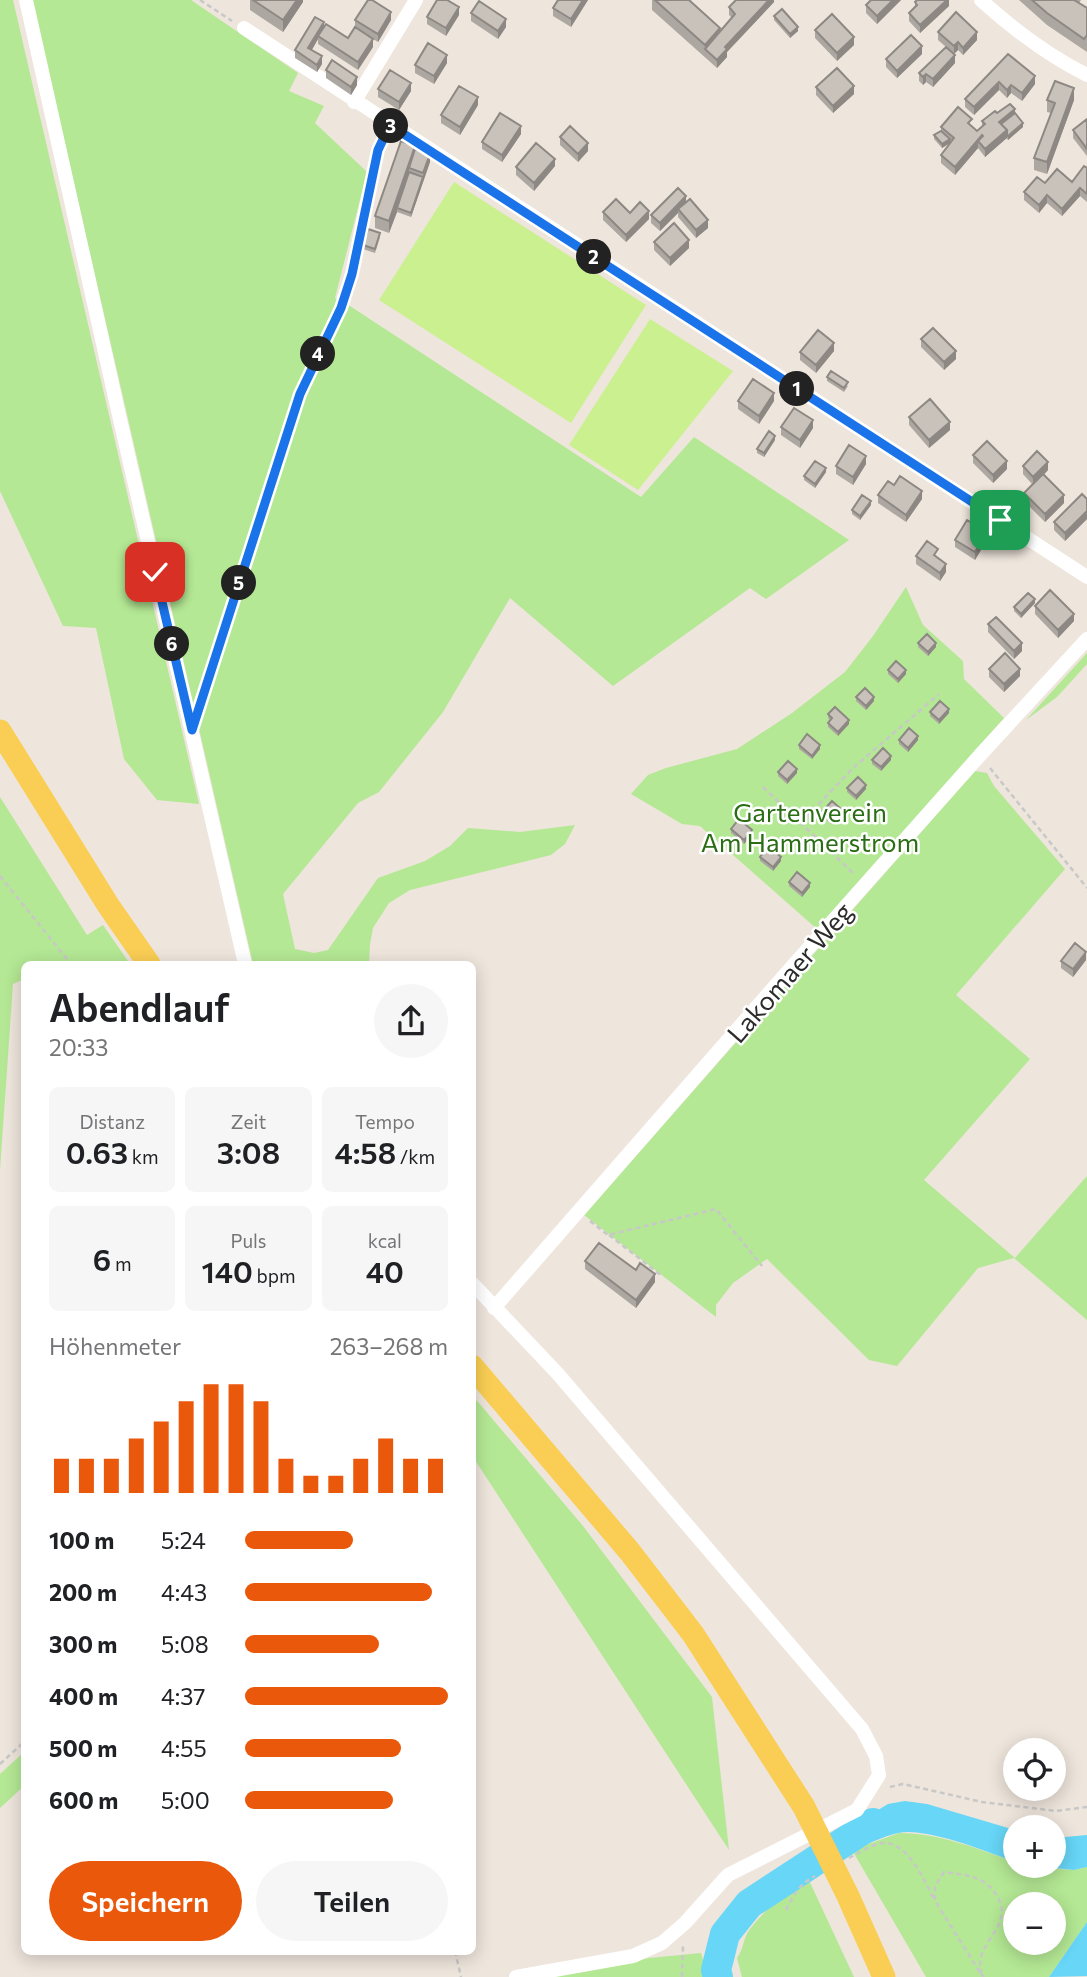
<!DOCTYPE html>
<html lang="de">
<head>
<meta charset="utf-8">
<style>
	body { margin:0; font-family:Commissioner,sans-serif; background:#f6f6f6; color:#202124; height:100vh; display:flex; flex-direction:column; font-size:26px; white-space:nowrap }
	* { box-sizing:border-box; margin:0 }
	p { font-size:23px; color:#757577 }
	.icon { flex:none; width:38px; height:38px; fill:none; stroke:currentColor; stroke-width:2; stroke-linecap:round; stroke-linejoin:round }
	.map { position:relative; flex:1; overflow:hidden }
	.side { position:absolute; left:21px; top:961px; width:455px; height:994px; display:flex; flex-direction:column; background:#fff; border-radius:10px; box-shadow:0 4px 18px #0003 }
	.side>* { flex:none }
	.tools { position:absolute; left:1003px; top:1738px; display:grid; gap:14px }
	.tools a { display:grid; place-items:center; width:63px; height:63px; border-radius:50%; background:#fff; box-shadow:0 4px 18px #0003; font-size:35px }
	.pin { position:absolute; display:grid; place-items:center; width:60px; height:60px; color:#fff; margin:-30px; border-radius:14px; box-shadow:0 4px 10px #0006 }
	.km { position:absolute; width:35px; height:35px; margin:-18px; border-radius:50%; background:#222; color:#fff; font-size:19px; line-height:35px; text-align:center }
	.round { display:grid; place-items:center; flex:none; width:74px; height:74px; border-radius:37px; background:#f6f6f6 }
	.headline { display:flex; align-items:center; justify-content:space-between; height:119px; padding:0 28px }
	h1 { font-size:38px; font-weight:600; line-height:52px }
	.stats { display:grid; grid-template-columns:repeat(3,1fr); gap:10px; height:119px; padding:7px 28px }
	.stats div { display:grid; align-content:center; border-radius:10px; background:#f6f6f6; text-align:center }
	.stats b { font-size:30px; font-weight:600 }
	.stats small { font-size:19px; font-weight:400 }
	.stats p { font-size:19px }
	.chart { height:196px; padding:14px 28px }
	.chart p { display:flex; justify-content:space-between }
	.chart svg { width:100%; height:126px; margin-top:7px; stroke:#ea580c; stroke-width:6 }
	.action { display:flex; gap:14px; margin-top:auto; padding:14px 28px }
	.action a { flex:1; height:80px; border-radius:42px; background:#ea580c; color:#fff; font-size:28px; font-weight:600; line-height:80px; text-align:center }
	.action a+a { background:#f6f6f6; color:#202124 }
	ul { padding:0 28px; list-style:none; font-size:23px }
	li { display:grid; grid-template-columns:112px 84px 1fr; align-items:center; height:52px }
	li i { height:18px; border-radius:9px; background:#ea580c }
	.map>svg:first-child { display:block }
</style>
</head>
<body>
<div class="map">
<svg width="1087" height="1977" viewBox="0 0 1087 1977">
	<rect width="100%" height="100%" fill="#eee5dc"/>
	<path fill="#b4e894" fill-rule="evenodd" d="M0,0H13L199,804L157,800L124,759L96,628L63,626L0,491Z
		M32,0H191L298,73L289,91L324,106L315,123L367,172L335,298L350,306L641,497L694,437L849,540L766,599L750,588L613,686L510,598L443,712L379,792L358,803L283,894L295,949L314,953L328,950L378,878L425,861L450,846L468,828L520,832L575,825L565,844L551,855L410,890L389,903L373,928L370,944L369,964H253Z
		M906,587L923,625L963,661L964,679L1004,718L817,929L700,826L682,824L631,794L648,775L666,768L737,749L792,713L845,672L873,636Z
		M1087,653V664L1057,697L1026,720Z
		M975,771L987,773L994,786L1065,869L956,995L1030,1059L924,1180L1015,1258L1087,1176V1320L1014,1258L978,1268L897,1366L869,1360L767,1259L733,1283L716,1305V1317L584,1215Z
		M0,797L87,935L103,925L130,964H24V979L13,984L0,1170Z
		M473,1396L583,1526L712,1697L729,1850L473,1457Z
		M24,1752V1786L0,1808V1774Z
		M899,1833C939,1833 978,1849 1015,1862V1866L1074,1870L1087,1867V1922L1049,1977H926L852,1850ZM1015,1904H1054V1942H1015Z
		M807,1876L854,1977H742L737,1958C744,1949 743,1937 750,1929C766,1908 787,1892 807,1876Z
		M701,1953L708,1977H546L649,1958Z"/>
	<path fill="#caf08f" d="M454,182L646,305L571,423L379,300Z
		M650,319L733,371L638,490L569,445Z"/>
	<path fill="#67d6f7" d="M905,1801L927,1804L1015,1830V1862C987,1852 927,1827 898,1833C883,1836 867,1845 852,1850L842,1832L888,1804Z
		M1087,1835V1867L1074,1870L1033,1866H1054V1838Z
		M1087,1922V1976L1049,1977Z"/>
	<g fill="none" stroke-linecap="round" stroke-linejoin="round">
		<path stroke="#67d6f7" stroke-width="30" d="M718,1977L716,1970L725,1934L749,1904L873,1823"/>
		<path stroke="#c8c8c8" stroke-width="2.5" stroke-dasharray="5 3.5" stroke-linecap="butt" d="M200,0L232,21
			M201,703L300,394L341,308L352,274L378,150L384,139
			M990,768L1087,888
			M763,787L855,875
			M801,823L852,769L939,694
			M0,876L71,964
			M590,1221L608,1235L716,1209L762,1266
			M609,1235L662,1276
			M0,1764L24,1742
			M890,1787L903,1784L982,1802L1056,1811L1087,1807
			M849,1858C859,1853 873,1843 885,1843C910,1844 925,1883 935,1901
			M786,1910C793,1895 801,1883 815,1876
			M455,1951L461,1977
			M981,1974C981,1968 979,1962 981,1957C988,1934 1012,1921 997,1896C985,1876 966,1875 944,1872L935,1886V1901L981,1974L984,1977
			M682,1977L683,1945"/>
		<path stroke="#fff" stroke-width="14" d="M26,0L119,415L245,964
			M981,0C1014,30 1047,55 1087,75
			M244,28L1087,577
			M354,102L416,0
			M472,1283L558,1374L862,1729L876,1756L879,1775L857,1810L728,1875L685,1923L662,1943L633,1956L516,1977
			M494,1308L789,970L981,754L1087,639"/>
		<path stroke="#face54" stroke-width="23" d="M0,731L108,905L149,964
			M472,1366L630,1552L693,1634L804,1807L848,1896L884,1977"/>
	</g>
	<path fill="#ada7a1" d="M250,0H303V2L283,32L250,10Z
		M558,0H588L571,27L553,16V8Z
		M652,0H689L720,31L732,18L729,15V7L774,0V2L727,52V57L717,68L652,10Z
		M871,0H901L877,24L866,13V5Z
		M949,0V6L920,33L909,21V13L915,7V2Z
		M1019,0H1081L1079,3L1087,8V52L1047,25Z
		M471,13L506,27L498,39L471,21Z
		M459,15L446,36L427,24V17Z
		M774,16L798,31L790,38L774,20Z
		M355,20H391L378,42L373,39V47L358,70L318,44V39L312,50L322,64L317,72L295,58V50L324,28L348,38L355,28Z
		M815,30L854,45L837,61L815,38Z
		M938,32L977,40L963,55L958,50L954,54L955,63L933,87L926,82L923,85L919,81V73L946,47L938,40Z
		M922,54L897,78L886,67V59Z
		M1008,54L1035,84L1022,101L1011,93L1007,98L999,90L974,115L965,107V99Z
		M447,63L434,84L415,73V65Z
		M326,70L357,85L351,95L326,78Z
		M816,87L854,94L833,113L816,95Z
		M378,89L411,91L399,110L378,97Z
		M1047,100H1074L1047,174L1034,170V158L1051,113L1047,112Z
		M478,105L460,135L441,123V115Z
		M997,113H1015L1023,127L1008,140L1006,138L985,157L978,148L955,175L941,163V155L950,143L942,148L934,139V135L941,131V127H972L977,131L982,127V121Z
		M1087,119V156L1073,138V130Z
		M521,134L502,162L482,149V142Z
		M560,137L588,151L578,162L560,145Z
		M415,149L430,162L411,217L397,212L389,233L375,228V216Z
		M555,166L534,191L516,175V167Z
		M1087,168V202L1080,196L1062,216L1047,203L1039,213L1024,200V192L1045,183L1072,182Z
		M686,202L708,228L696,238L678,217V213L660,231L651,223V215Z
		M603,212L630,213L649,219L626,242L603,220Z
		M380,237L375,253L363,249V245Z
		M654,242L689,248L670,266L654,250Z
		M921,339L956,359L944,370L921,347Z
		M834,351L816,373L800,360V352Z
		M827,377L848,386L844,392L827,381Z
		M738,401H774L759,424L738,409Z
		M909,417L950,430L929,448L909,425Z
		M781,427L813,428L800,448L781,435Z
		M775,440L764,457L757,453V449Z
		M973,455L1007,469L993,483L973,463Z
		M866,464L853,485L836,474V466Z
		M1023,466L1048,470L1044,475L1064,503L1045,522L1024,501V493L1032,484L1023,474Z
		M826,472L815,488L804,480V476Z
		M894,485L922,499L906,522L878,503V495Z
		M1087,499V519L1065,541L1054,530V522Z
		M871,505L860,520L852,514V510Z
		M955,540H987L975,560L955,547Z
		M916,556L938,557V558L946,572L940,581L916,564Z
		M1035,603L1021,618L1014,611V607Z
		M1035,606L1074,621L1058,638L1035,614Z
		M988,624L1022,651L1014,659L988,632Z
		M918,643L936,647L928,656L918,647Z
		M989,669L1020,676L1004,692L989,677Z
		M888,670L906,674L898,683L888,674Z
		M856,697L874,701L866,710L856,701Z
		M930,712L949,713L939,724L930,716Z
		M828,714L849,724L838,736L828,727V723L830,720L828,718Z
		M899,740H918L908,752L899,744Z
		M799,745L820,749L812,759L799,749Z
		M872,760H891L881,771L872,764Z
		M778,772L797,773L787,784L778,776Z
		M847,788L866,789L856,800L847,792Z
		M822,812L841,813L831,824L822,816Z
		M731,829L752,834L744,844L731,833Z
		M760,857L781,861L773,871L760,861Z
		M789,882L810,887L802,897L789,886Z
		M1086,960L1073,977L1061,968V961Z
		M585,1261L655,1282L636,1308L585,1269Z"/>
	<path fill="#8d8883" d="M297,0H303V2L283,32V20Z
		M583,0H588L571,27V19Z
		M769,0H774V2L727,52V57L717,68V60L725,47Z
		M893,0H901L877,24V16Z
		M947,0H949V6L920,33V25Z
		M459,7V15L446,36V28Z
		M391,12V20L378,42V34Z
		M506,19V27L498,39V31Z
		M324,22V30L318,36V39L308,56V48Z
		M798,27V31L790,38V34Z
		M720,28V40L705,49V57V45Z
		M977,32V40L963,55V48Z
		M854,37V45L837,61V53Z
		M373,39V47L358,70V62Z
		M958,42V50L954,54V46Z
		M922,46V54L897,78V71Z
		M447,55V63L434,84V76Z
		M955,55V63L933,87V79Z
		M322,56V64L317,72V65Z
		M926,74V82L923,85V77Z
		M1035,76V84L1022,101V93Z
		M357,77V85L351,95V87Z
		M999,82V90L974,115V107Z
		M411,83V91L399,110V102Z
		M1011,85V93L1007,98V90Z
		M854,86V94L833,113V106Z
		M1074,88V100L1047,174V162Z
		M478,97V105L460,135V127Z
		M1015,109V117L1001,128L999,122Z
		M1023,123V127L1008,140V136Z
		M521,126V134L502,162V155Z
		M1007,130V138L985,157V149Z
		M982,135V143L978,141V148L955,175V167Z
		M950,139V143L942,148V144Z
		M588,143V151L578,162V154Z
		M415,146V157L409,168V176L397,208V212L389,233V221Z
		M430,154V162L411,217V213Z
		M555,159V166L534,191V183Z
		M1080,188V196L1062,216V209Z
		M1047,195V203L1039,213V205Z
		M686,196V204L678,209V213L660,231V223Z
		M649,211V219L626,242V235Z
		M708,220V228L696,238V230Z
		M689,240V248L670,266V258Z
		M834,343V351L816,373V365Z
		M956,351V359L944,370V362Z
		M774,393V401L759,424V416Z
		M813,420V428L800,448V440Z
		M950,422V430L929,448V440Z
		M775,436V440L764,457V453Z
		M866,456V464L853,485V477Z
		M1007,461V469L993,483V475Z
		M1048,462V470L1033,485V477Z
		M826,468V472L815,488V484Z
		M922,491V499L906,522V515Z
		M1064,495V503L1045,522V514Z
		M871,501V505L860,520V516Z
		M1087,511V519L1065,541V533Z
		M987,532V540L975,560V552Z
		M946,564V572L940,581V573Z
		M1035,599V603L1021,618V614Z
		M1074,614V621L1058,638V630Z
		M936,643V647L928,656V652Z
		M1022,643V651L1014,659V651Z
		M1020,669V676L1004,692V684Z
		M906,670V674L898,683V679Z
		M874,697V701L866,710V706Z
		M949,709V713L939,724V720Z
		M849,720V724L838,736V732Z
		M918,736V740L908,752V748Z
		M820,745V749L812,759V756Z
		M891,756V760L881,771V767Z
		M797,769V773L787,784V780Z
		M866,785V789L856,800V796Z
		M841,809V813L831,824V820Z
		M752,830V834L744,844V840Z
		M781,857V861L773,871V867Z
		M810,883V887L802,897V893Z
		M1086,952V960L1073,977V969Z
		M655,1274V1282L636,1308V1300Z"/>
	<path fill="#c9c2bb" stroke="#8d8883" stroke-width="2" d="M253,0H297L283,20Z
		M368,0H372L391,12L378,34L355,20Z
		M437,0H447L459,7L446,28L427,17Z
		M558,0H583L571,19L553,8Z
		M655,0H689L720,28L705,45Z
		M736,0H769L725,47L727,49L717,60L705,49L735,14L729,7Z
		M871,0H893L877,16L866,5Z
		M917,0H947L920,25L909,13L917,5L915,2Z
		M1032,0H1074L1087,8V35L1084,39L1047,13Z
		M479,1L506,19L498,31L471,13Z
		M782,9L798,27L790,34L774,16Z
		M956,12L977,32L963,48L958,42L954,46L938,32Z
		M832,14L854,37L837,53L815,30Z
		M315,17L324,22L308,48L322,56L317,65L295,50Z
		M326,24L348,38L355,27L373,39L358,62L318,36Z
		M911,35L922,46L897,71L886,59Z
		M428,43L447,55L434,76L415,65Z
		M946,47L955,55L933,79L926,74L923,77L919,73Z
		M1008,54L1035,76L1022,93L1011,85L1007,90L999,82L974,107L965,99Z
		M332,60L357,77L351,87L326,70Z
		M837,68L854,86L833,106L816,87Z
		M390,70L411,83L399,102L378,89Z
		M1055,81L1074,88L1047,162L1034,158L1055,103L1047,100Z
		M459,86L478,97L460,127L441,115Z
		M1010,104L1015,109L999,122L1007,130L985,149L978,141L983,136L982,135L955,167L941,155L954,138L941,127L958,107L972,119L968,123L977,131L985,124L982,121L995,111L997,113Z
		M500,113L521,126L502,155L482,142Z
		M1015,113L1023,123L1008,136L1007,135V130L1001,124Z
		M1087,119V149L1073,130Z
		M570,126L588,143L578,154L560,137Z
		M941,131L950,139L942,144L934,135Z
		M401,141L415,146L389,221L375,216Z
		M536,143L555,159L534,183L516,167Z
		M415,149L430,154L423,173L409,168Z
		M1084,166L1087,168V194L1080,188L1062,209L1047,195L1039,205L1024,192L1037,177L1045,183L1057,169L1072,182Z
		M409,172L423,177L411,213L397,208Z
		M678,188L686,196L660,223L651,215Z
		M616,199L630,213L640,202L649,211L626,235L603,212Z
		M690,199L708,220L696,230L678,209Z
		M674,223L689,240L670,258L654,242Z
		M368,229L380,233L375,249L363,245Z
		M933,328L956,351L944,362L921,339Z
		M818,330L834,343L816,365L800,352Z
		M831,371L848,382L844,388L827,377Z
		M753,379L774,393L759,416L738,401Z
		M930,399L950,422L929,440L909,417Z
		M794,408L813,420L800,440L781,427Z
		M769,431L775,436L764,453L757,449Z
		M987,441L1007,461L993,475L973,455Z
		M849,445L866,456L853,477L836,466Z
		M1037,451L1048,462L1033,477L1023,466Z
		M815,461L826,468L815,484L804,476Z
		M1043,474L1064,495L1045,514L1024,493Z
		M900,476L922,491L906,515L878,495L888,481L894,485Z
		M1082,494L1087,499V511L1065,533L1054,522Z
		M862,495L871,501L860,516L852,510Z
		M967,520L987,532L975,552L955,540Z
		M927,541L938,549L934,555L946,564L940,573L916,556Z
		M1050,590L1074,614L1058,630L1035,606Z
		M1028,593L1035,599L1021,614L1014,607Z
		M996,617L1022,643L1014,651L988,624Z
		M927,634L936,643L928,652L918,643Z
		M1005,653L1020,669L1004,684L989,669Z
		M896,661L906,670L898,679L888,670Z
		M865,688L874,697L866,706L856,697Z
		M940,701L949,709L939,720L930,712Z
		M835,707L849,720L838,732L828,723L832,718L828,714Z
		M909,728L918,736L908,748L899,740Z
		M807,734L820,745L812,756L799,745Z
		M883,748L891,756L881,767L872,760Z
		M788,761L797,769L787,780L778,772Z
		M858,777L866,785L856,796L847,788Z
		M832,801L841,809L831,820L822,812Z
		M739,819L752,830L744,840L731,829Z
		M768,846L781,857L773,867L760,857Z
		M797,872L810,883L802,893L789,882Z
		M1075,943L1086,952L1073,969L1061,961Z
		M599,1243L636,1270L640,1263L655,1274L636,1300L585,1261Z"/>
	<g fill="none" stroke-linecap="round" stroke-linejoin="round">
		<defs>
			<path id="route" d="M155,572L192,730L300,394L341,308L352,274L378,150L390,125L1000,520"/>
		</defs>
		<use href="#route" stroke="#fff" stroke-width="14"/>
		<use href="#route" stroke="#1a73e8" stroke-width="9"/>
	</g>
	<g text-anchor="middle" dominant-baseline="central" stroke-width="5" stroke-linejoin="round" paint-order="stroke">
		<g font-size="26" fill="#2a6d15" stroke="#fff">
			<text x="810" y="811">Gartenverein<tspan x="810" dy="30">Am Hammerstrom</tspan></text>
		</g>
		<g font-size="26" fill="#2b2b2b" stroke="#fff">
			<text transform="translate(789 972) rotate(-49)">Lakomaer Weg</text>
		</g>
	</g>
</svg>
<div class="tools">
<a><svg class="icon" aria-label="locate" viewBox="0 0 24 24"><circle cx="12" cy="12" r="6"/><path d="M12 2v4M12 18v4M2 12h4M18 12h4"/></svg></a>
<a>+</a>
<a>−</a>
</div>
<div class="pin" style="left:1000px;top:520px;background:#1e9e55"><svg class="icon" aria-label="arrive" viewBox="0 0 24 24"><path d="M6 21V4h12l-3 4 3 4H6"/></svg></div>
<div class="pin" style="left:155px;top:572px;background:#d93025"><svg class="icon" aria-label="check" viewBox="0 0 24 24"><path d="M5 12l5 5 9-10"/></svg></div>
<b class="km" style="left:797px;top:389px">1</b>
<b class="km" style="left:594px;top:257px">2</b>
<b class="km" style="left:391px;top:126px">3</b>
<b class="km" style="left:318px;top:354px">4</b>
<b class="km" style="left:239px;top:583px">5</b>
<b class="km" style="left:172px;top:644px">6</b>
<section class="side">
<div class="headline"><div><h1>Abendlauf</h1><p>20:33</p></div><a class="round"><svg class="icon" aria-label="share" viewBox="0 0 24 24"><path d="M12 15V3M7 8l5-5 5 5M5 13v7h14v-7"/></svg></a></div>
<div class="stats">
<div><p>Distanz</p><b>0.63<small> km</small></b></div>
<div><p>Zeit</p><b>3:08</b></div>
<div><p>Tempo</p><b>4:58<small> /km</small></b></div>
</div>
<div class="stats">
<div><b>6<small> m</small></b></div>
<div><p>Puls</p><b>140<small> bpm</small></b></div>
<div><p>kcal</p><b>40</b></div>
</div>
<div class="chart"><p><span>Höhenmeter</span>263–268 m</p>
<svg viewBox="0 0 160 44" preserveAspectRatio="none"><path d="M5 44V32M15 44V32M25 44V32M35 44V25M45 44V19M55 44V12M65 44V6M75 44V6M85 44V12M95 44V32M105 44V38M115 44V38M125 44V32M135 44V25M145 44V32M155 44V32"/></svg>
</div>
<ul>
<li><b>100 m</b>5:24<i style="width:53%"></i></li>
<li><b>200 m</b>4:43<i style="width:92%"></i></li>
<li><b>300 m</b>5:08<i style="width:66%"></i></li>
<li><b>400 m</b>4:37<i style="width:100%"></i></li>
<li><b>500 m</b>4:55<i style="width:77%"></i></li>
<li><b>600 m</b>5:00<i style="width:73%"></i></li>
</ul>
<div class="action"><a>Speichern</a><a>Teilen</a></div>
</section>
</div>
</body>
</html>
